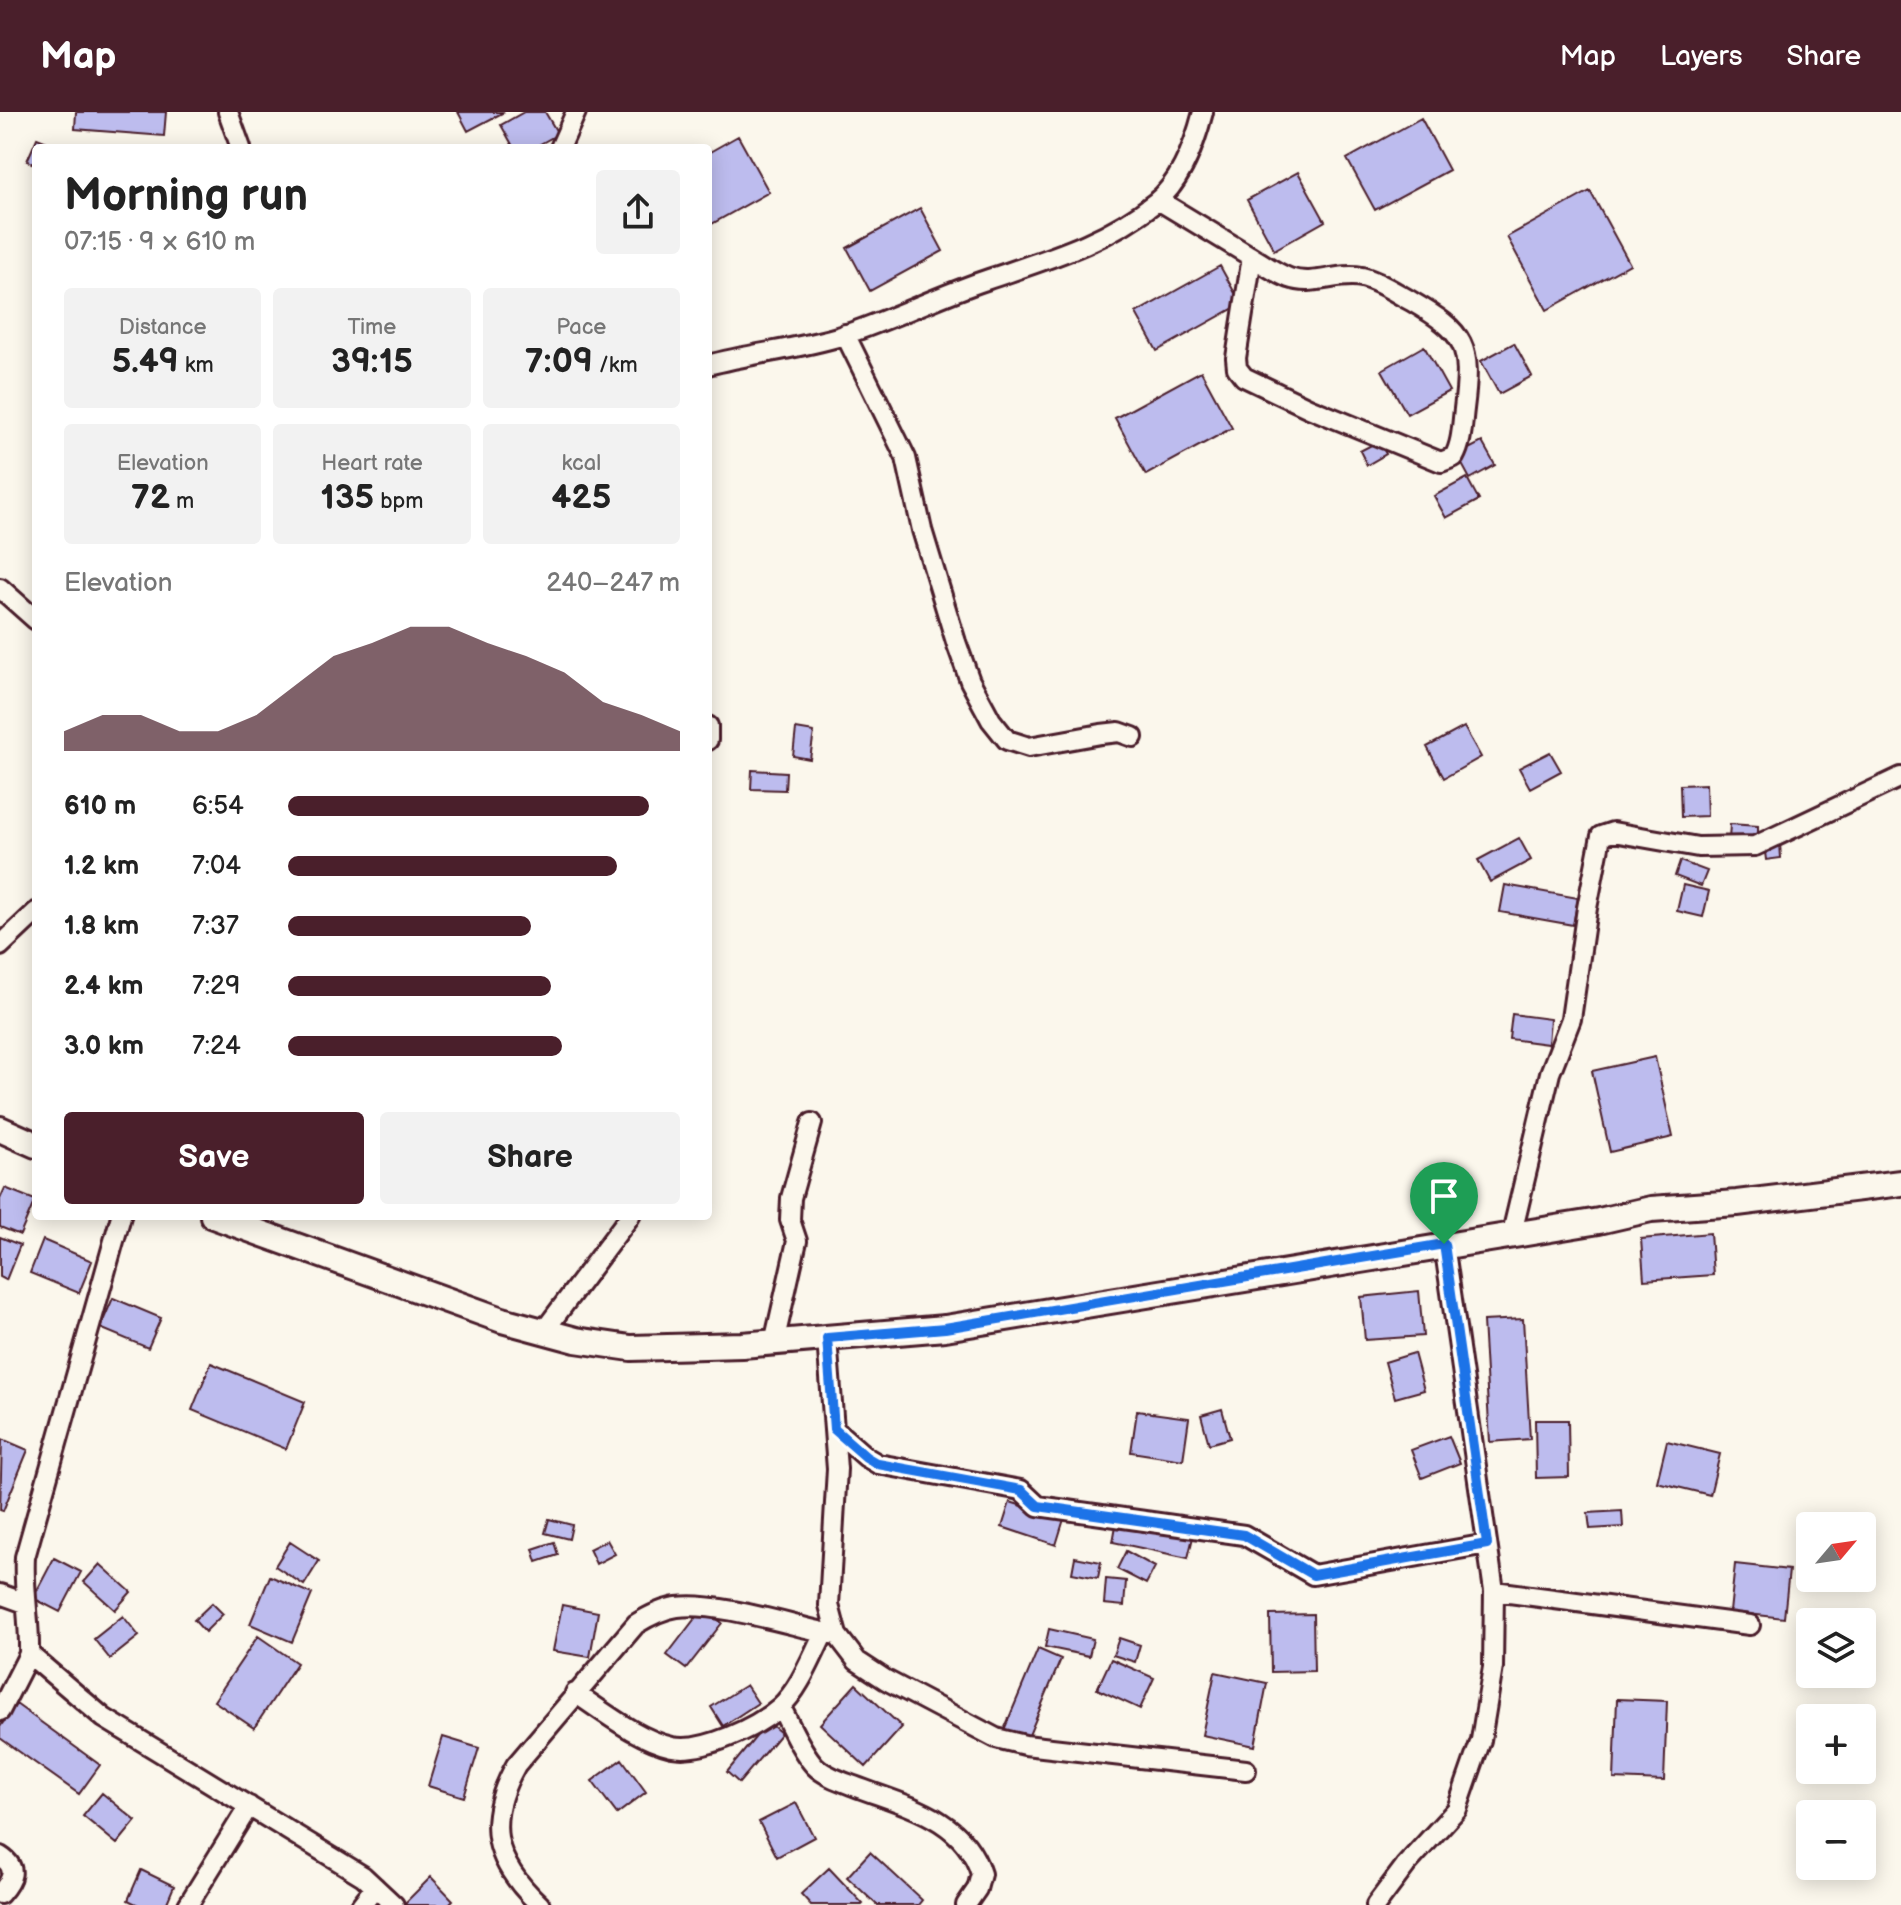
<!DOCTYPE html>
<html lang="en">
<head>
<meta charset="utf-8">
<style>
	body { margin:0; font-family:"Balsamiq Sans",sans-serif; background:#f2f2f2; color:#222; height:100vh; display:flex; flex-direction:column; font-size:30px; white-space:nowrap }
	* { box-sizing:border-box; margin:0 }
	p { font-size:26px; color:#767676 }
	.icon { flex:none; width:44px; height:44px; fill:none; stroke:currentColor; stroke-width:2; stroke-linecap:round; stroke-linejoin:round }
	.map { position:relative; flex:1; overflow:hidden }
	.drawer { position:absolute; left:32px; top:32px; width:680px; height:1076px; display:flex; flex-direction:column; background:#fff; border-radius:8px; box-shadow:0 4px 20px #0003 }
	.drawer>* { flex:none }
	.needle { width:52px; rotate:61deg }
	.buttons { position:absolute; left:1796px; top:1400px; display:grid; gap:16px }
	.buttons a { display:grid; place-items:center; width:80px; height:80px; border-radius:8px; background:#fff; box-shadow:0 4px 20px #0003; font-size:40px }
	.pin { position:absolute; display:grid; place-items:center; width:68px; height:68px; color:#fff; margin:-82px -34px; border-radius:50% 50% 50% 0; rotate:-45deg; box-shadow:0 0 8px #0007 }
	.pin .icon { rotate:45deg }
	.round { display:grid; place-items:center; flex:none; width:84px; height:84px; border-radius:8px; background:#f2f2f2 }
	.headline { display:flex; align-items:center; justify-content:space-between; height:136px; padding:0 32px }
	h1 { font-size:44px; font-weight:600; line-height:60px }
	.figures { display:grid; grid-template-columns:repeat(3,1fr); gap:12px; height:136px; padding:8px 32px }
	.figures div { display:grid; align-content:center; border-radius:8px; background:#f2f2f2; text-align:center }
	.figures b { font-size:34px; font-weight:600 }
	.figures small { font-size:22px; font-weight:400 }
	.figures p { font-size:22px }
	.chart { height:224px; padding:16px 32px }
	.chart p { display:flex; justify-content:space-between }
	.chart svg { width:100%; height:144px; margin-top:8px; fill:#4a1f2b; opacity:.7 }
	.action { display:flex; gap:16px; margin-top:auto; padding:16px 32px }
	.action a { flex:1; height:92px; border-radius:8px; background:#4a1f2b; color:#fff; font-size:32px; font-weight:600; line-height:92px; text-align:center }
	.action a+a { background:#f2f2f2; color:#222 }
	ul { padding:0 32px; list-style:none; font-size:26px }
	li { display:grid; grid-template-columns:128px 96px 1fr; align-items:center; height:60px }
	li i { height:20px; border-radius:10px; background:#4a1f2b }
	header { display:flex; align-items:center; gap:48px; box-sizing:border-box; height:112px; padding:0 40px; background:#4a1f2b; color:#fff }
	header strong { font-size:38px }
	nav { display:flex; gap:44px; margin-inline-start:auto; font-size:28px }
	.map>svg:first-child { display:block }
</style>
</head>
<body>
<header>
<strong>Map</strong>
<nav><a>Map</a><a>Layers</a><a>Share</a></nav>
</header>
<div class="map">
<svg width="1901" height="1793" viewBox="0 0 1901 1793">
	<rect width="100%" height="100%" fill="#fbf7ec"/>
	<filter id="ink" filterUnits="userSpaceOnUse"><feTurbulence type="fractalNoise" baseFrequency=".0125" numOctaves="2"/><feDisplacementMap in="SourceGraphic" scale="16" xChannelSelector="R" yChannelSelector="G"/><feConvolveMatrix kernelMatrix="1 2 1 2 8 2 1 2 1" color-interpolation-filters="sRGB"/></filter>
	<g filter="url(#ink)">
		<path fill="#bdbcee" stroke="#4a1f2b" stroke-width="2" d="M76,0H166L164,24L75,17Z
			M458,0H504L468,19Z
			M524,0H545L558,22L533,36H514L501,13Z
			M1421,6L1449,58L1375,98L1347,47Z
			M738,24L769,80L708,114V41Z
			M37,26L62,36H36V53L27,49Z
			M1298,60L1325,109L1274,138L1247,88Z
			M1590,79L1630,152L1547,198L1507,125Z
			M920,96L943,139L870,179L847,136Z
			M1220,154L1241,192L1157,239L1136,201Z
			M1514,231L1532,264L1499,282L1481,249Z
			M1424,234L1449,279L1407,302L1382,258Z
			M1201,259L1232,316L1146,363L1115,306Z
			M1379,329L1386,342L1367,353L1360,339Z
			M1482,330L1495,353L1470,367L1457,343Z
			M1467,366L1479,388L1446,406L1434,384Z
			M1464,615L1481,645L1444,666L1427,635Z
			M796,617L814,620L810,647L793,644Z
			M1550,640L1561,659L1530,676L1519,656Z
			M752,658L786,660L785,678L751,677Z
			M1706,672L1707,704L1681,705L1680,673Z
			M1730,712L1758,714V730L1729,728Z
			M1519,726L1531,748L1490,770L1478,748Z
			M1780,731L1781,746L1766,748L1764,732Z
			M1680,749L1707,759L1701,774L1675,764Z
			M1505,773L1578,786L1573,813L1500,800Z
			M1683,773L1709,779L1703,805L1677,799Z
			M1512,902L1550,907L1548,932L1509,927Z
			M1655,945L1673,1025L1610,1040L1592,959Z
			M5,1076L35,1088L20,1123L0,1115V1087Z
			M1710,1121L1713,1163L1644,1168L1641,1127Z
			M0,1125L20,1133L6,1168L0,1165Z
			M43,1128L92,1149L79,1181L30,1161Z
			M1419,1179L1423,1224L1365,1228L1361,1185Z
			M113,1186L161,1206L148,1236L100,1216Z
			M1523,1207L1530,1327L1490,1330L1483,1209Z
			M1414,1241L1424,1278L1395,1286L1385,1250Z
			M211,1251L305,1290L286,1337L192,1298Z
			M1222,1297L1230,1326L1209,1332L1201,1303Z
			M1137,1299L1189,1306L1183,1348L1131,1340Z
			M1535,1308H1568L1569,1365L1536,1366Z
			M1449,1324L1460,1351L1422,1366L1411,1338Z
			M2,1327L28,1338L3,1399L0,1398Z
			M1667,1329L1720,1342L1710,1383L1657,1370Z
			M1010,1390L1064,1407L1056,1433L1002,1415Z
			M1622,1399L1623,1415L1590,1417L1588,1401Z
			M549,1407L572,1413L569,1427L545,1421Z
			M1117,1408L1193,1425L1188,1446L1113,1430Z
			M607,1428L615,1442L596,1452L589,1437Z
			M290,1430L319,1449L304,1473L275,1454Z
			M554,1430L558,1443L537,1450L533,1437Z
			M1126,1439L1155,1455L1146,1472L1117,1457Z
			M1075,1445L1101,1450L1098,1466L1072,1461Z
			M54,1446L81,1460L60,1500L33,1486Z
			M100,1452L131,1480L115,1498L84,1470Z
			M1735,1452L1789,1458L1784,1506L1730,1500Z
			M270,1464L312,1482L292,1530L250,1512Z
			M1106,1467L1126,1469L1124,1494L1104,1492Z
			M212,1491L223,1502L205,1520L194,1508Z
			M562,1493L598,1500L590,1545L553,1539Z
			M703,1496L722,1511L686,1557L667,1543Z
			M1313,1502L1314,1559L1271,1560L1270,1503Z
			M123,1504L139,1524L110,1547L94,1527Z
			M1049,1517L1093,1527L1089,1544L1045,1535Z
			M258,1524L297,1551L254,1616L214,1589Z
			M1119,1526L1140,1533L1135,1550L1113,1543Z
			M1038,1537L1061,1547L1027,1628L1004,1618Z
			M1111,1547L1154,1566L1140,1597L1097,1577Z
			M1215,1560L1267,1571L1255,1634L1202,1623Z
			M856,1572L902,1615L866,1655L820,1612Z
			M746,1573L758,1591L723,1614L711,1595Z
			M1617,1587L1667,1589L1664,1669L1614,1667Z
			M16,1592L100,1653L79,1682L0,1626V1615Z
			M768,1610L781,1621L739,1671L727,1660Z
			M443,1625L479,1636L464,1685L428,1674Z
			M622,1647L646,1680L617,1702L592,1669Z
			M102,1681L136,1709L117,1732L83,1704Z
			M796,1691L814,1725L777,1745L759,1710Z
			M870,1740L922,1788L918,1793H877L847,1765Z
			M829,1756L863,1792L862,1793H811L801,1782Z
			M141,1758L174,1774L166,1793H138L128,1788Z
			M431,1765L453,1788L448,1793H403Z"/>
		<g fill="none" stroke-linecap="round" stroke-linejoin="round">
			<defs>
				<path id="street" d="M228,0L241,36
					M560,36L576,0
					M1158,88C1188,106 1217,124 1247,142C1261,150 1275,161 1289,166C1314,175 1337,160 1362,165C1379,169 1396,181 1411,189C1466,221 1472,233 1464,297C1462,313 1462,331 1454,345L1441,350L1309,296L1244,265L1237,256L1236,246L1252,145
					M845,222L906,346L922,418L956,530L970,569L991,608L1007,628L1029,635L1101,622L1119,620L1133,625
					M708,253C753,241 800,237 844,223C893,207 938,184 986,168C1047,147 1105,131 1156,90C1182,69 1195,31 1203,0
					M0,476L36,508
					M708,614V628
					M0,834L36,800
					M121,1104L25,1445C23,1478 30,1509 29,1542L104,1606L363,1764L394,1793
					M1512,1121L1550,961L1571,907L1587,796L1601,724L1613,720L1698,735L1755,734L1901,665
					M544,1219L630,1104
					M827,1226L837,1357L829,1493L837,1523L857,1549L886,1568L996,1626L1025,1633L1246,1658
					M774,1231L797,1129L790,1108L791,1086L812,1011
					M834,1317L866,1345L878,1352L1021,1378L1038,1394L1244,1423L1313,1463L1487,1432
					M1494,1479L1750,1513
					M0,1482L25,1491
					M575,1581C604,1600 637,1627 672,1635C703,1641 757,1615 780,1595C800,1577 812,1544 824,1521
					M781,1595C790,1613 801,1639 815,1654C825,1664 841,1669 854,1674C903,1693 964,1705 981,1762L977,1777L966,1793
					M0,1599L29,1542
					M0,1744C19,1756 12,1768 0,1782
					M188,1793L249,1694
					M361,1793L375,1775
					M540,1793C493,1749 484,1710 516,1653L636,1512C649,1504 662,1497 677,1495C717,1489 795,1515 837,1523
					M1376,1793L1406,1753L1457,1697L1481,1628L1493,1555L1494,1479L1444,1132"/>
				<path id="secondary" d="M0,1017L36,1033
					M213,1104L502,1208L576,1228L631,1236L742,1233L945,1216L1599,1109L1651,1097L1737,1091L1901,1071"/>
			</defs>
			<use href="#street" stroke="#4a1f2b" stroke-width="24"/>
			<use href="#secondary" stroke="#4a1f2b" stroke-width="30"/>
			<use href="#street" stroke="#fbf7ec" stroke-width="18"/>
			<use href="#secondary" stroke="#fbf7ec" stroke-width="24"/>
		</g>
	</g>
	<g fill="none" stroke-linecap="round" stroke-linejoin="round" filter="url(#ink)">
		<defs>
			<path id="route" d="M1444,1132L1487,1432L1313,1463L1244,1423L1038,1394L1021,1378L878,1352L866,1345L834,1317L827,1226L945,1216Z"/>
		</defs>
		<use href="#route" stroke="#fff" stroke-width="16"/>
		<use href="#route" stroke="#1a73e8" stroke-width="10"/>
	</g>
</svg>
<div class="buttons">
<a><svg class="needle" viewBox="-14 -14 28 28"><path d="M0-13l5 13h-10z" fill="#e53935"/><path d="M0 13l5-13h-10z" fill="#767676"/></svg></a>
<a><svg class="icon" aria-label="layers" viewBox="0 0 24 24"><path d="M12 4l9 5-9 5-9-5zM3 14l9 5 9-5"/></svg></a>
<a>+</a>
<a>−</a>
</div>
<div class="pin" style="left:1444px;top:1132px;background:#1e9e55"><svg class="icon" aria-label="arrive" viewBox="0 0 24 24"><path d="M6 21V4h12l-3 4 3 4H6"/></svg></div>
<section class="drawer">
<div class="headline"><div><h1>Morning run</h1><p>07:15 · 9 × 610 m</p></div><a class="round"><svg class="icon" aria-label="share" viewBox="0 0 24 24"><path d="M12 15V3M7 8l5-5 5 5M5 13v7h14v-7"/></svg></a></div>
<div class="figures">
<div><p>Distance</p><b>5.49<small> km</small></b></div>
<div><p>Time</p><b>39:15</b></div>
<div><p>Pace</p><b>7:09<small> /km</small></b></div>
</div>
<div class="figures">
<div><p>Elevation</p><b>72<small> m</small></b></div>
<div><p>Heart rate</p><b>135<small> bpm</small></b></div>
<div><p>kcal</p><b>425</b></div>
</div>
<div class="chart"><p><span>Elevation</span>240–247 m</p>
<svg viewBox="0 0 160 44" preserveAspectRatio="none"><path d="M0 44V38L10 33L20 33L30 38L40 38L50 33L60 24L70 15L80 11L90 6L100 6L110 11L120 15L130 20L140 29L150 33L160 38V44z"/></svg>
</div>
<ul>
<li><b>610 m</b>6:54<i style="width:92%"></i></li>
<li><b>1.2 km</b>7:04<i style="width:84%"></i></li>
<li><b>1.8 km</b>7:37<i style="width:62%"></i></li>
<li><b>2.4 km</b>7:29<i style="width:67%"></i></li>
<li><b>3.0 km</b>7:24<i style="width:70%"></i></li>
</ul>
<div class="action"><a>Save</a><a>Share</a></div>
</section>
</div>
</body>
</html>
